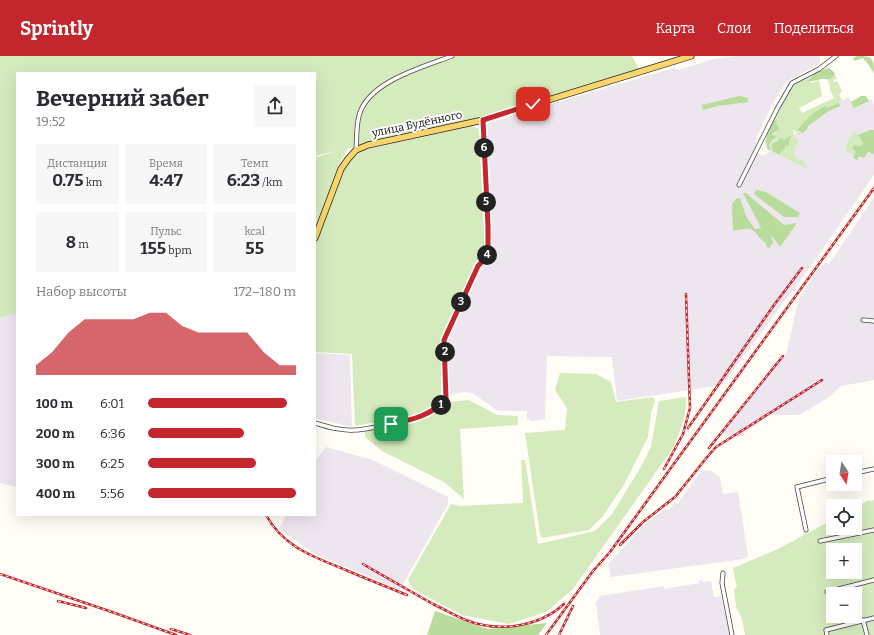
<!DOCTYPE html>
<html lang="ru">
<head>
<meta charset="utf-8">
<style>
	body { margin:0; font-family:Bitter,serif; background:#f7f7f7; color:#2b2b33; height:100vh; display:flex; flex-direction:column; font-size:15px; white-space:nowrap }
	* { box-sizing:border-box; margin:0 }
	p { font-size:13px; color:#7c7c81 }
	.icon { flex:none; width:22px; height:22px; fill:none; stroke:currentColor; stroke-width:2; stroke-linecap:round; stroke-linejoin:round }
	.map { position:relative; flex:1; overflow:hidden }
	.details { position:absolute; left:16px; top:16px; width:300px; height:444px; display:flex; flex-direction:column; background:#fff; border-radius:0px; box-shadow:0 4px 16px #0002 }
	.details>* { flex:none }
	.needle { width:26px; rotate:168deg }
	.tools { position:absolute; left:826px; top:399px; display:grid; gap:8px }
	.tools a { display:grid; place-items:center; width:36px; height:36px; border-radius:0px; background:#fff; box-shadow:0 4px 16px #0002; font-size:20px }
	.pin { position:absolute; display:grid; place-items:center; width:34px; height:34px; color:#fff; margin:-17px; border-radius:8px; box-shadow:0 2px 6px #0006 }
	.km { position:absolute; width:20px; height:20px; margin:-10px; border-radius:50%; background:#222; color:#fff; font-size:11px; line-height:20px; text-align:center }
	.round { display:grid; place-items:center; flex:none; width:42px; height:42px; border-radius:0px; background:#f7f7f7 }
	.head { display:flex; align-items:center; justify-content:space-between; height:68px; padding:0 20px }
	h1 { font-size:22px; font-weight:700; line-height:30px }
	.metrics { display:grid; grid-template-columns:repeat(3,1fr); gap:6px; height:68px; padding:4px 20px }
	.metrics div { display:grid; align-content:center; border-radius:0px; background:#f7f7f7; text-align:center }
	.metrics b { font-size:17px; font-weight:700 }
	.metrics small { font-size:11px; font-weight:400 }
	.metrics p { font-size:11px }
	.chart { height:112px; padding:8px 20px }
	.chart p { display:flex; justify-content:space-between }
	.chart svg { width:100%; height:72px; margin-top:4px; fill:#c4262e; opacity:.7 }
	ul { padding:0 20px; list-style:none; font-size:13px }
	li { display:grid; grid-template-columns:64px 48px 1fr; align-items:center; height:30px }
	li i { height:10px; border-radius:5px; background:#c4262e }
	header { display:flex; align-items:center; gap:24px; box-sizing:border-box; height:56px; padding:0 20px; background:#c4262e; color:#fff }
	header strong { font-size:19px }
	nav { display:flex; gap:22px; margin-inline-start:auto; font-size:14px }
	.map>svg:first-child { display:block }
</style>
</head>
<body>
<header>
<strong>Sprintly</strong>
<nav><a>Карта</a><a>Слои</a><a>Поделиться</a></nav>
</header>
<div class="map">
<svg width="874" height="579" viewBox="0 0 874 579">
	<rect width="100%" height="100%" fill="#fffdf5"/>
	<path fill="#eee6ef" d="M738,0H820V8L791,23L785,28L782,32L769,55L756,83L757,97L763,100L816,64L838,46L849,41L854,51L871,43L874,49V119L808,214L722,329L617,345L612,301L547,300L545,363L532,365L527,363V355H498L474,338L467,336L450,338L447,301L448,285L467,241L483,210L492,199L487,89L486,72L488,67L674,12L678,14L714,3Z
		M874,141V324L841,330L829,341L799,359H775L772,357L739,381L722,377L786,298L799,243L816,216L825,206L829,208Z
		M17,256V431L0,427V262Z
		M315,297L350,299L352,371L315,362Z
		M326,391L373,404L448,441V448L400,534L315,498L279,473L286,459H315V405Z
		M702,414L711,415L720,421L723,438L738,436L748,500L744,503L729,505L611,521L608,508L647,466L665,453L669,454L675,446L677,448Z
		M702,524L703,526L711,525L714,541L721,540L730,579H600L596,547L600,540L664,530V533L699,527V525Z"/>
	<path fill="#d5ebbd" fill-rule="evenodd" d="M0,0H632L639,13L484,63L348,92L339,109L315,175V102L336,95L315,100V17H17V257L0,262Z
		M835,19L837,23H835L833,25L834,26L837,25L842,35L839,39L842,44L839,45V47L826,53L797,75L802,77L798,79L793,73L795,83L798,82V88L795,90L796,93L793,95L798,105L802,103L807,111L806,112L768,94C763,87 766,82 769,76L766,83V89L770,93L769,89L775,84L772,79L777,76L776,70L775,67L776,64L773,65L788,37L793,29L810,21L808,25L811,27L819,24L822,40L799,52L802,57L834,42L830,34V30L827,23H830Z
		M472,70L479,73L485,197L472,214L442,284L441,345L425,357L355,370L352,298L315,296V188L345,111L360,95Z
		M855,75L863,87L855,99L848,96L847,98C844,91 850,81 855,75Z
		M560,317L596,318L611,326L616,346L653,341L655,345L651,357L648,381L625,427L603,460L589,474L542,482L540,478L525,377L565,374L567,352L555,334Z
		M686,341C687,360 680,375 673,392L573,533L546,556L509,568L462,559L413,533L408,524L451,448L460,450L523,447L521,404H525L538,488L595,475L612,458L642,409L651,391L659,345Z
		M469,344L497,359L518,360V369L460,373L464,443L444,426L382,395L365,381V374L410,367L437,355L448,346Z
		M869,444L870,445L874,444V579H745L742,563L736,551L734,533L737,532L733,512L776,494L832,464L831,462L833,461V472H855V451ZM833,494H855V516H833ZM833,538H855V560H833Z"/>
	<path fill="#b9dc9c" d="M857,0C872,0 874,2 874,17L866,5H865L863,2L854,5L853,2Z
		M829,12L834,16L835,19L830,23H822L808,26V25C811,19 822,13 829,12Z
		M739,40L748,42V46L718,50L703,54L702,49Z
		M861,40H866L869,45L854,52L851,46Z
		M839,47L840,50L829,55L808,70L807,74L802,77L797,74L811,59L826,49V52Z
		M776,64L777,66L775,67L778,70L779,74L772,78L776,81L769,89L770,93L769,94C762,84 769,74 773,65Z
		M870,74H874V98L868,96L864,102L859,100L857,104L853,102L856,96L853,93V89L862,90L863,87L858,79Z
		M790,80L791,81L789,84V88L788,90L785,89V92L779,98L773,95L772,88L774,86L776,87L781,82L784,84Z
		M756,134L766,136L800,157L798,161H784L754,138Z
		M743,137H746L784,169L797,167L780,191L771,179L773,187L768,193L765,186C758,183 757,175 750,173C746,172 738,174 733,175L732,148L736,143L740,142L746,160L755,173L761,172Z
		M435,555L488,573L547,567L538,579H427Z"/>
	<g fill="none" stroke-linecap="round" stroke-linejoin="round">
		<defs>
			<path id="minor" d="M356,94C357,83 356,71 359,60C367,26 423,11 452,0
				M739,129L777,53L792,27L819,13L836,0
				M863,264L874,265
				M315,367C328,371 341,375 355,374C362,374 369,372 376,371C401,367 429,363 446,343L444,284L477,210L488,199V170L483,64
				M855,417L874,413
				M806,474L797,431L833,422
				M820,485L874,474
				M723,517L722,527L732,579
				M827,536L874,524
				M863,564L867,579
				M827,579L826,574L874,562"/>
			<path id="primary" d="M315,182L341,113L348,103L356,94L368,89L483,64L691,0"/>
		</defs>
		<use href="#minor" stroke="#444" stroke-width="5"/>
		<use href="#primary" stroke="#222" stroke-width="7"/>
		<use href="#minor" stroke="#fff" stroke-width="3.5"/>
		<use href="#primary" stroke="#f9d66b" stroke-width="5.5"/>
		<defs>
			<path id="rail" d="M688,372L774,249L802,212
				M709,392L783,300
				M664,413L683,378L690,352L686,238
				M266,459C284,492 315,501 348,515C367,523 387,531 407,539
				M620,489L643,466L675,441L708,400L716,391L822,324
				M363,508C387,522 410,535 433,548C444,553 455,560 466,564C498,577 539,571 564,548
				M0,518L112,556L176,579
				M58,545L86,552
				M171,573L190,579
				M546,579L593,515L610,496L874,132
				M559,579L573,550"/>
		</defs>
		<use href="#rail" stroke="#c4262e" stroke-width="2.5"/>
		<use href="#rail" stroke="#fff" stroke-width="1" stroke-dasharray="3" stroke-linecap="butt"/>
	</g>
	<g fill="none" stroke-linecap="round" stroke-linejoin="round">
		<defs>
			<path id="route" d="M391,368C412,364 432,359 446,343L444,284L478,210L488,199V170L483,64L533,48"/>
		</defs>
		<use href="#route" stroke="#fff" stroke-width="8"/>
		<use href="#route" stroke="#c4262e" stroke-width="5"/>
	</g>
	<g text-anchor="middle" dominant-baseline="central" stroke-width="4" stroke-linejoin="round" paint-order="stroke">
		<g font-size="11" fill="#111" stroke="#fff">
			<text transform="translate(417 68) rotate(-12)">улица Будённого</text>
		</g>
	</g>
</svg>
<div class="tools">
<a><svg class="needle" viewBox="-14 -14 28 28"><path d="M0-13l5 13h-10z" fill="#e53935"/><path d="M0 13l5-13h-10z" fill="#7c7c81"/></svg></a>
<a><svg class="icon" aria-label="locate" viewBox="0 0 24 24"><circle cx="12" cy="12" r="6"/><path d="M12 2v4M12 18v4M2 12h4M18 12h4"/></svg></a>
<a>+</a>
<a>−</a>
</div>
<div class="pin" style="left:391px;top:368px;background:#1e9e55"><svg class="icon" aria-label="arrive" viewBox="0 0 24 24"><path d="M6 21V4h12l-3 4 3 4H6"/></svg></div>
<div class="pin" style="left:533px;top:48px;background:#d93025"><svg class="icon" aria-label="check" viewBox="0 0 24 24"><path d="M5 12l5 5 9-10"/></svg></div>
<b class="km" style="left:441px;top:349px">1</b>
<b class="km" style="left:445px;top:296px">2</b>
<b class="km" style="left:461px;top:246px">3</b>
<b class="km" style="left:487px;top:199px">4</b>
<b class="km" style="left:486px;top:146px">5</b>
<b class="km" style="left:484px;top:92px">6</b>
<section class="details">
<div class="head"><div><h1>Вечерний забег</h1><p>19:52</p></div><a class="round"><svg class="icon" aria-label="share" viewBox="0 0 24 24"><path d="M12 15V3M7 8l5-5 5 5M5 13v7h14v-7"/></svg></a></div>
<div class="metrics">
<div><p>Дистанция</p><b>0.75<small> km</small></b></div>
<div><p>Время</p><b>4:47</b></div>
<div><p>Темп</p><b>6:23<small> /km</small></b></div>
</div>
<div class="metrics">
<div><b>8<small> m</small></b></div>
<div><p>Пульс</p><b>155<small> bpm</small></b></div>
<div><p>kcal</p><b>55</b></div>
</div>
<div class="chart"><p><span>Набор высоты</span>172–180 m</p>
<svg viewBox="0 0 160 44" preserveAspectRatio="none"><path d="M0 44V38L10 30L20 18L30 10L40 10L50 10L60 10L70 6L80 6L90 14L100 18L110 18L120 18L130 18L140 30L150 38L160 38V44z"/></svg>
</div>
<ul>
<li><b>100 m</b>6:01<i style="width:94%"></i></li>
<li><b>200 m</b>6:36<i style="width:65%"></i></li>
<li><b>300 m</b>6:25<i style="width:73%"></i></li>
<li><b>400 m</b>5:56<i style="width:100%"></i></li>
</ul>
</section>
</div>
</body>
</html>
